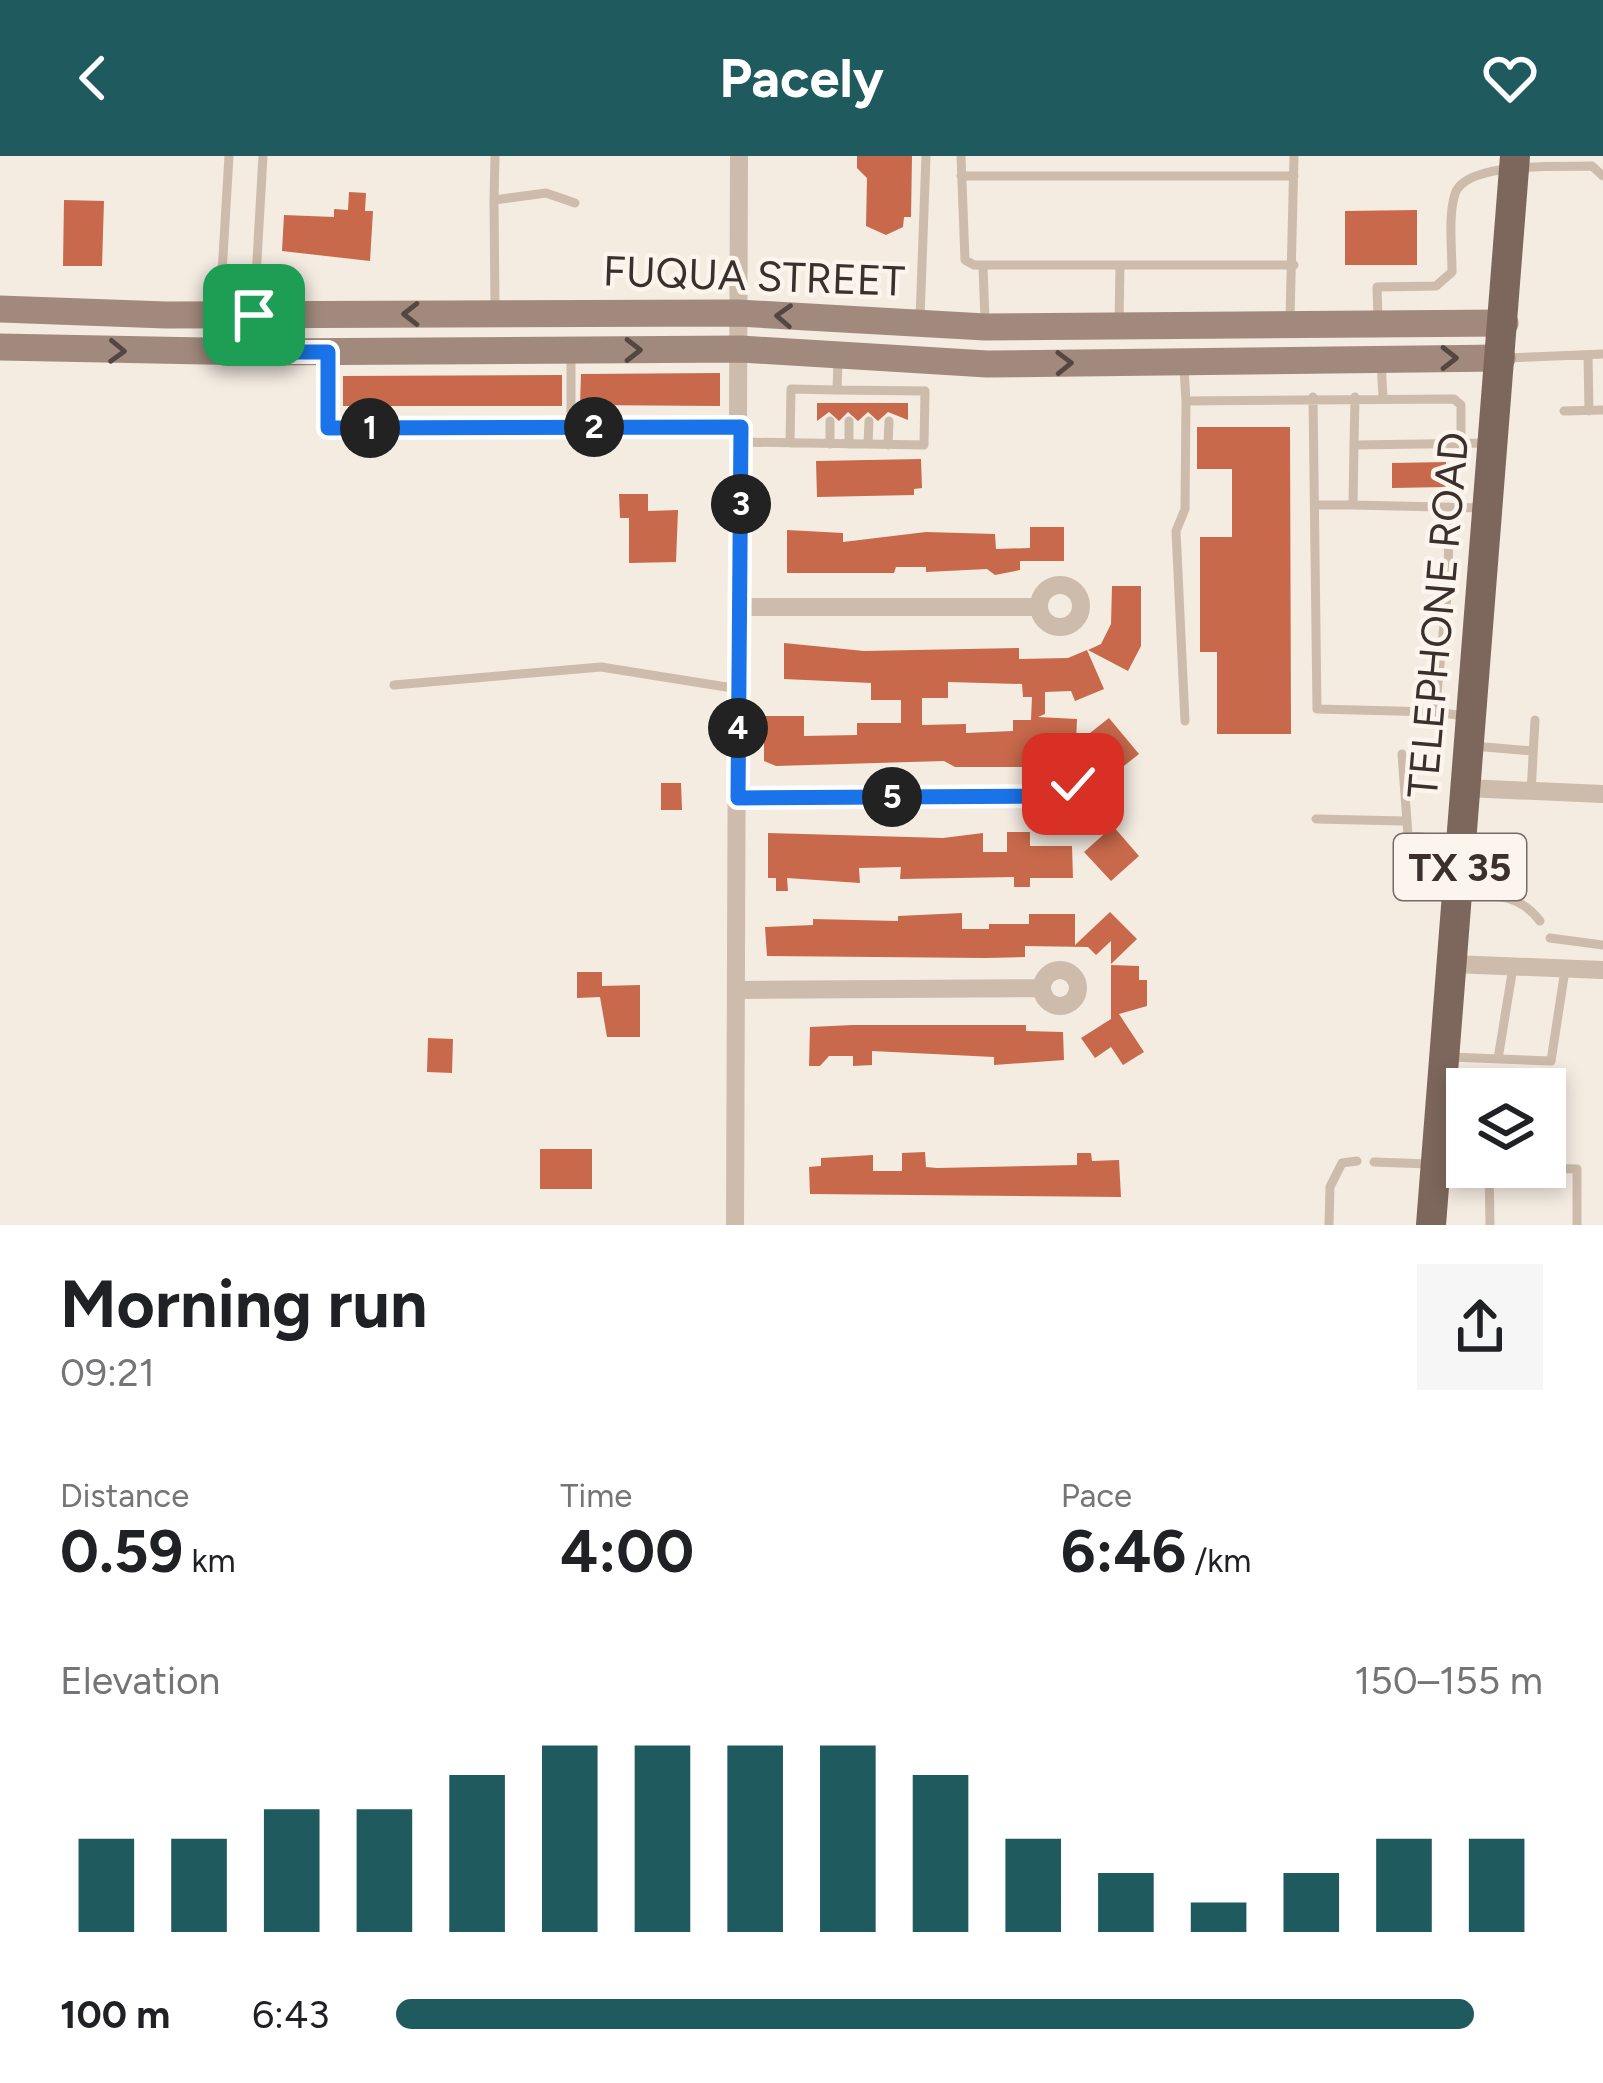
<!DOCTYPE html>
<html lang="en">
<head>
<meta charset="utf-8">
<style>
	body { margin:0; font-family:Figtree,sans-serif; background:#f6f6f6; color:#202124; height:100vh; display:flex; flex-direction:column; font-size:45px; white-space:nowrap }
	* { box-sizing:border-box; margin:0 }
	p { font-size:39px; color:#757577 }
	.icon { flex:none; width:66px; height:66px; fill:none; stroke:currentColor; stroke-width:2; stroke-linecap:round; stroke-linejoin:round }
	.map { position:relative; height:1069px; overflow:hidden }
	.panel { display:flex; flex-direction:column; background:#fff; flex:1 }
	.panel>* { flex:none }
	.buttons { position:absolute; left:1446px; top:912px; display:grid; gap:24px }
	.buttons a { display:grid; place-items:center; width:120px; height:120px; border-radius:0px; background:#fff; box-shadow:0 6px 18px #0003; font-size:60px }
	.pin { position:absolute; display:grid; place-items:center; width:102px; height:102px; color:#fff; margin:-51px; border-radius:24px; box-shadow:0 6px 18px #0006 }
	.km { position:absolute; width:60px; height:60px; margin:-30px; border-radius:50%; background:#222; color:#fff; font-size:33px; line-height:60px; text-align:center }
	.round { display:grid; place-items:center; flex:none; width:126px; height:126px; border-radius:0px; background:#f6f6f6 }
	.summary { display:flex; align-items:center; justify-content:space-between; height:204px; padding:0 60px }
	h1 { font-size:66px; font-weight:700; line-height:90px }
	.figures { display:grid; grid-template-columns:repeat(3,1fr); gap:18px; height:204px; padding:12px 60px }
	.figures div { display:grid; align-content:center }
	.figures b { font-size:60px; font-weight:700 }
	.figures small { font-size:33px; font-weight:400 }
	.figures p { font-size:33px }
	.chart { height:336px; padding:24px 60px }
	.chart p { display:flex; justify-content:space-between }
	.chart svg { width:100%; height:216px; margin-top:12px; stroke:#1f5a5e; stroke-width:6 }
	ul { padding:0 60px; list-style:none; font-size:39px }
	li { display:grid; grid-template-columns:192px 144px 1fr; align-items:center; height:90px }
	li i { height:30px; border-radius:15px; background:#1f5a5e }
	header { display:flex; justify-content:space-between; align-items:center; height:156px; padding:0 60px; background:#1f5a5e; color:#fff; font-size:54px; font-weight:700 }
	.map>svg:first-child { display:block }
</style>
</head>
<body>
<header><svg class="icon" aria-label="back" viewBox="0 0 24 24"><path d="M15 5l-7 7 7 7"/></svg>Pacely<svg class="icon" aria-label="heart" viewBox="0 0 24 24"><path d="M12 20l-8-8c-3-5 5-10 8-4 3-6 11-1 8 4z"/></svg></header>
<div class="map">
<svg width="1603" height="1069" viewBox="0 0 1603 1069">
	<rect width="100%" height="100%" fill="#f4ebe1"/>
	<path fill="#c8694b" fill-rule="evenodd" d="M857,0H912L911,61H904L903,71L886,79L866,70L867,22L857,12Z
		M349,36L366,37L365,55H373L370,105L282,95L284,59L334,61V53L348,54Z
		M64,44L104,45L102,110H63Z
		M1417,54V109H1345V55Z
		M720,217V250L580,249L581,218Z
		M562,219V250H343V220Z
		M817,247H908V264L888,256L878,265L868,256L858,265L848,256L839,265L829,256L817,265Z
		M1197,271H1290L1291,578H1217V496H1200V381H1232V313H1197Z
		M921,303L922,332L914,333V339L817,341L816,305Z
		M1446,306V331L1392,332V307Z
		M619,338H648V355L678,354L676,406L629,407V362H620Z
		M1030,371H1064V405H1020V414L995,419L987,413L926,416V411H896L894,417H787V374L843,377V386L926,376L995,378L996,393L1030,392Z
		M1112,430H1141V490L1128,515L1088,494L1101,488L1111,468Z
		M784,487L864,495L1019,492V503L1068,502L1087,494L1104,533L1075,545L1071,535L1045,536V558L1038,561L1077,563L1076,588L1109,562L1139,598L1115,617L1091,595L1039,593L1028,597V611H955L944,605L776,610L764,605V560H804V580L857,579V567H901V544H871V527L784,523ZM948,526L1022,528L1023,541H1032L1031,564H1013V575L966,577V568L922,569V542H948Z
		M661,627H681L682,654H661Z
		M1113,670L1139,700L1111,725L1084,696Z
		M1007,676H1030V690H1072L1073,722H1030V731H1014V721L900,723L901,711L859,712L860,727L787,722L788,735H776V722H768V677L943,682L983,677V696H1007Z
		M1110,756L1137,783L1111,808V785L1096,799L1088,791L1025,790V801L985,802L767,800L765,771L813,769V763L898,765V760L962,757V773H989V768H1029V758H1075V789Z
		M1111,809L1139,810V824H1147V850L1119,858L1144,896L1123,909L1111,891L1095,902L1081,882L1111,863Z
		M577,816H602V830L640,829V881H607L600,841L577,842Z
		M853,869H1026V875L1063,876L1064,904L994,909V901L872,895V909L853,910V900H829L820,910H809L810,871Z
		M428,882L453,883L452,917L427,916Z
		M540,993H592V1033H540Z
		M925,996L926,1011L937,1012L1077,1009V997H1091L1092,1005L1119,1004L1121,1041L810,1038L809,1011L821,1010V1002L873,999V1015H902V997Z"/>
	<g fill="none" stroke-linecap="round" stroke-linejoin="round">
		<path stroke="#cdbbac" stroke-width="9" d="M229,0L221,134L255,135
			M961,0L965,104L974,109H1294
			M961,20H1294
			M494,44L495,0
			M983,110L985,165
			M495,152L494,44L546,37L575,47
			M254,156L263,0
			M920,162L926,0
			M1290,162L1294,0
			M1378,162L1377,131L1436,130L1452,116C1452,92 1448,60 1455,38C1465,5 1562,11 1592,10L1603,20
			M1119,165L1120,110
			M328,198V272L741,271
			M1588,199L1589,255
			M1506,202L1603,198
			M1381,205L1383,241
			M1184,212L1186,245L1454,243L1461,249V287
			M1313,241L1317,553L1435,556
			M1564,255L1603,254
			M571,271V199
			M741,286L924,289L925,235L837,234L838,204
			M790,287L791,233L837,234
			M830,288V265
			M849,288V265
			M868,288L869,265
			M888,289L889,265
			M1354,289L1355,241
			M1315,349H1353
			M1449,351L1448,430L1435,556L1465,560
			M1482,352L1353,349L1354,289L1490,287
			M394,529L601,511L739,533
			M1185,565L1176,375L1185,353L1186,245
			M1473,590L1533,595
			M1402,598L1408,679L1456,686
			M1531,637L1535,564
			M1316,663L1404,665
			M1463,738C1494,739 1520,738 1540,765
			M1550,782L1603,789
			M1450,901L1551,905L1565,814
			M1498,903L1513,811
			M1443,1004L1467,1008
			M1374,1006L1429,1008
			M1489,1011L1490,1069
			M1509,1011L1577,1013V1069
			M1329,1069L1330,1031L1342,1007L1357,1005"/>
		<path stroke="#cdbbac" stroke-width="18" d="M1039 450a21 21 0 1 1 42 0a21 21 0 1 1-42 0Z
			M741,451H1039
			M1040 641a19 19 0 1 1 38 0a19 19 0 1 1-38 0Z
			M1465,632L1603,638
			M738,642L1039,640
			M1452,808L1603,814
			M1042 832a18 18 0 1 1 36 0a18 18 0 1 1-36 0Z
			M736,834L1041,832
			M735,1069L739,0"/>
		<path stroke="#a18a7d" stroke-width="27" d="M0,153L166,159L738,157L985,171L1505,167
			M0,191L260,196L741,193L987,208L1502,202"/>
		<path stroke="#7d675c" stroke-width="30" d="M1431,1069L1515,0"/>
	</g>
	<defs><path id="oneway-chevron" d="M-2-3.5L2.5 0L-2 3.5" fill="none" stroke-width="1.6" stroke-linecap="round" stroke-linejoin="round" transform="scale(3)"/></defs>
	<g stroke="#544640">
		<use href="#oneway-chevron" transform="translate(411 158) rotate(180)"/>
		<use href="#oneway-chevron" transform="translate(784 160) rotate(-177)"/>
		<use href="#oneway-chevron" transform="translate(633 194)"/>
		<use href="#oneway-chevron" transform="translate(117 195) rotate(2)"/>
		<use href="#oneway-chevron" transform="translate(1449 202)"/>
		<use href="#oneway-chevron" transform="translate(1064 207) rotate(-1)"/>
	</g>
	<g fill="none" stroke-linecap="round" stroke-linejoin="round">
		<defs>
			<path id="route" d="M254,159L260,196H328V272L741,271L738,642L1039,640L1044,628L1055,622L1073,628"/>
		</defs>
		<use href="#route" stroke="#fff" stroke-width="24"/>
		<use href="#route" stroke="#1a73e8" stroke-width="15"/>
	</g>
	<g text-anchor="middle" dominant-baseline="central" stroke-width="9" stroke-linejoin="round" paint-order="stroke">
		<rect fill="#fbf5ee" stroke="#756b66" stroke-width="3" x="1394" y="678" width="132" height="66" rx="9"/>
		<g font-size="39" font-weight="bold" fill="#3b302b">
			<text x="1460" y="711">TX 35</text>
		</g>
		<g font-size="42" fill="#3b302b" stroke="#fbf5ee">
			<text transform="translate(754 120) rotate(2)">FUQUA STREET</text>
			<text transform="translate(1438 459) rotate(-85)">TELEPHONE ROAD</text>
		</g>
	</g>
</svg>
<div class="buttons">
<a><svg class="icon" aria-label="layers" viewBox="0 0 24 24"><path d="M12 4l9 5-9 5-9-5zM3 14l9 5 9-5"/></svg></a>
</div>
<div class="pin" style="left:254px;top:159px;background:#1e9e55"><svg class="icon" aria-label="arrive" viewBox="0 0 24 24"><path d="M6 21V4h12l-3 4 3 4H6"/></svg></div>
<div class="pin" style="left:1073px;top:628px;background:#d93025"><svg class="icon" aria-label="check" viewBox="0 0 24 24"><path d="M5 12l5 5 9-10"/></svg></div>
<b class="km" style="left:370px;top:272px">1</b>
<b class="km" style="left:594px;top:271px">2</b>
<b class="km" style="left:741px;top:348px">3</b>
<b class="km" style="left:738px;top:572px">4</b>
<b class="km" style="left:892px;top:641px">5</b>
</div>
<section class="panel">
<div class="summary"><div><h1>Morning run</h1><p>09:21</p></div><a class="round"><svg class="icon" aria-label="share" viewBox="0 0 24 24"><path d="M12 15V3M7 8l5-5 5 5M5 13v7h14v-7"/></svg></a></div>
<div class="figures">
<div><p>Distance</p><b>0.59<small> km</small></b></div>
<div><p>Time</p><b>4:00</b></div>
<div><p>Pace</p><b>6:46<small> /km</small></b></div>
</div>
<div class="chart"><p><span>Elevation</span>150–155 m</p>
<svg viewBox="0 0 160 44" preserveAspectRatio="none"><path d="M5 44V25M15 44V25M25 44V19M35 44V19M45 44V12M55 44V6M65 44V6M75 44V6M85 44V6M95 44V12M105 44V25M115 44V32M125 44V38M135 44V32M145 44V25M155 44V25"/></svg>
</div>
<ul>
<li><b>100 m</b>6:43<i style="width:94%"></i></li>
</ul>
</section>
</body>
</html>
